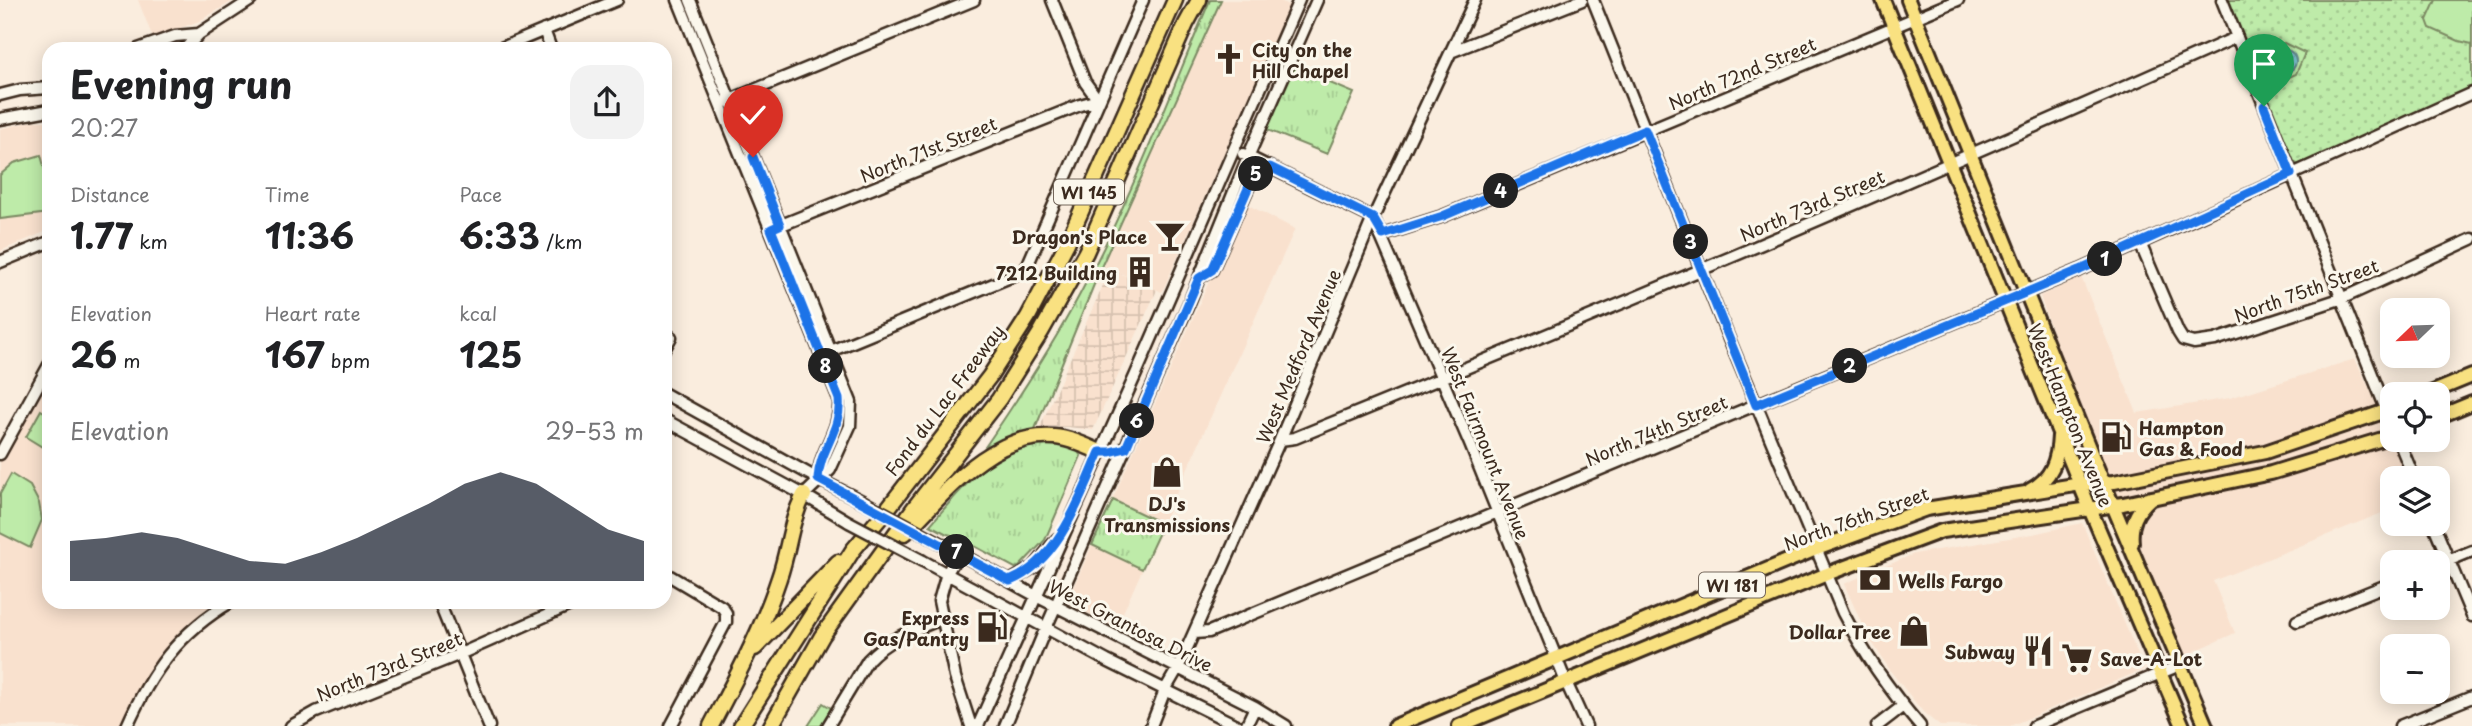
<!DOCTYPE html>
<html lang="en">
<head>
<meta charset="utf-8">
<style>
	body { margin:0; font-family:"Playpen Sans",sans-serif; background:#f2f2f2; color:#202124; height:100vh; display:flex; flex-direction:column; font-size:26px; white-space:nowrap }
	* { box-sizing:border-box; margin:0 }
	p { font-size:23px; color:#757577 }
	.icon { flex:none; width:38px; height:38px; fill:none; stroke:currentColor; stroke-width:2; stroke-linecap:round; stroke-linejoin:round }
	.map { position:relative; flex:1; overflow:hidden }
	.drawer { position:absolute; left:42px; top:42px; width:630px; height:567px; display:flex; flex-direction:column; background:#fff; border-radius:21px; box-shadow:0 4px 18px #0003 }
	.drawer>* { flex:none }
	.needle { width:46px; rotate:247deg }
	.buttons { position:absolute; left:2380px; top:298px; display:grid; gap:14px }
	.buttons a { display:grid; place-items:center; width:70px; height:70px; border-radius:14px; background:#fff; box-shadow:0 4px 18px #0003; font-size:35px }
	.pin { position:absolute; display:grid; place-items:center; width:60px; height:60px; color:#fff; margin:-72px -30px; border-radius:50% 50% 50% 0; rotate:-45deg; box-shadow:0 0 7px #0007 }
	.pin .icon { rotate:45deg }
	.km { position:absolute; width:35px; height:35px; margin:-18px; border-radius:50%; background:#222; color:#fff; font-size:19px; line-height:35px; text-align:center }
	.round { display:grid; place-items:center; flex:none; width:74px; height:74px; border-radius:21px; background:#f2f2f2 }
	.summary { display:flex; align-items:center; justify-content:space-between; height:119px; padding:0 28px }
	h1 { font-size:38px; font-weight:700; line-height:52px }
	.figures { display:grid; grid-template-columns:repeat(3,1fr); gap:10px; height:119px; padding:7px 28px }
	.figures div { display:grid; align-content:center }
	.figures b { font-size:35px; font-weight:700 }
	.figures small { font-size:19px; font-weight:400 }
	.figures p { font-size:19px }
	.chart { height:196px; padding:14px 28px }
	.chart p { display:flex; justify-content:space-between }
	.chart svg { width:100%; height:126px; margin-top:7px; fill:#111827; opacity:.7 }
	.map>svg:first-child { display:block }
</style>
</head>
<body>
<div class="map">
<svg width="2472" height="726" viewBox="0 0 2472 726">
	<defs>
		<pattern id="industrial-grid" width="8" height="8" patternUnits="userSpaceOnUse" patternTransform="scale(1.75)"><rect width="8" height="8" fill="#f9e1ce"/><path d="M0 4h8M4 0v8" fill="none" stroke="#d6c1b0"/></pattern>
		<pattern id="grass-tufts" width="24" height="20" patternUnits="userSpaceOnUse" patternTransform="scale(1.75)"><rect width="24" height="20" fill="#beeba9"/><path d="M3 7l-1-3M5 7V3M7 7l1-3M15 17l-1-3M17 17v-4M19 17l1-3" fill="none" stroke="#a4ca91"/></pattern>
		<pattern id="forest-crowns" width="20" height="18" patternUnits="userSpaceOnUse" patternTransform="scale(1.75)"><rect width="20" height="18" fill="#beeba9"/><path d="M2 6a3 3 0 1 1 6 0M12 15a3 3 0 1 1 6 0" fill="none" stroke="#a4ca91"/></pattern>
		<pattern id="park-dots" width="8" height="8" patternUnits="userSpaceOnUse" patternTransform="scale(1.75)"><rect width="8" height="8" fill="#beeba9"/><path d="M2 2h.1M6 6h.1" fill="none" stroke="#a4ca91" stroke-width="1.8" stroke-linecap="round"/></pattern>
		<pattern id="water-ripples" width="26" height="14" patternUnits="userSpaceOnUse" patternTransform="scale(1.75)"><rect width="26" height="14" fill="#83d3df"/><path d="M2 4q2-2 4 0t4 0M15 11q2-2 4 0t4 0" fill="none" stroke="#72b5bf"/></pattern>
	</defs>
	<rect width="100%" height="100%" fill="#faedde"/>
	<filter id="ink" filterUnits="userSpaceOnUse"><feTurbulence type="fractalNoise" baseFrequency=".0143" numOctaves="2"/><feDisplacementMap in="SourceGraphic" scale="14" xChannelSelector="R" yChannelSelector="G"/><feConvolveMatrix kernelMatrix="1 2 1 2 8 2 1 2 1" color-interpolation-filters="sRGB"/></filter>
	<g filter="url(#ink)">
		<path fill="#f9e1ce" d="M138,0H235L199,21L153,38Z
			M1221,0H1278L1290,6L1162,292L1102,265Z
			M33,121H49V230L0,251V129Z
			M1244,203L1295,229L1116,628L1067,602Z
			M2081,277L2137,413L2230,398L2355,359L2413,478H2392V509L2213,581L2235,633L2177,659L2103,483L2040,296Z
			M41,380L49,384V602H231L171,650L127,726H0V454Z
			M2082,523L2144,669L2010,726H1940L1936,723L1924,713L1892,673L1866,633L1844,584L1914,554L2033,534Z"/>
		<path fill="url(#industrial-grid)" d="M1110,269L1157,290L1093,430L1068,427H1040Z"/>
		<path fill="url(#grass-tufts)" stroke="#7c8a64" stroke-width="2" d="M1210,0H1221L1102,265L1033,434L981,453C1016,402 1050,350 1079,296C1130,201 1168,99 1210,0Z
			M1294,68L1354,93L1327,154L1265,129Z
			M1051,441L1074,447L1081,456L1045,540L1019,567L1015,568L956,536L947,534L930,525C964,486 996,444 1051,441Z
			M1113,500L1163,524L1142,569L1092,545Z"/>
		<path fill="url(#forest-crowns)" stroke="#7c8a64" stroke-width="2" d="M823,703L831,708L822,726H808Z"/>
		<path fill="url(#park-dots)" stroke="#7c8a64" stroke-width="2" d="M2228,0H2472V89L2298,165L2293,161Z"/>
		<path fill="#beeba9" stroke="#7c8a64" stroke-width="2" d="M2436,0H2472V44L2459,41L2430,28L2427,20Z
			M2284,43L2305,53L2296,74L2287,78L2273,73L2268,62L2274,49Z
			M41,155L49,185V213L0,219V175L14,163Z
			M41,410L49,415V439L44,448L26,437Z
			M11,474L30,486L39,503L42,520L30,548L0,533V494Z"/>
		<path fill="url(#water-ripples)" stroke="#668f92" stroke-width="2" d="M2274 61a11 11 0 1 1 22 0a11 11 0 1 1-22 0Z"/>
		<g fill="none" stroke-linecap="round" stroke-linejoin="round">
			<defs>
				<path id="minor" d="M678,0L839,399C842,430 819,450 818,479
					M690,0L851,402L850,426L830,470L804,495
					M1593,0L1729,339L1843,613C1864,654 1890,691 1920,726
					M2222,0L2392,424
					M544,30L551,49
					M138,49L175,36L199,34
					M185,49L199,34L251,0
					M499,49L617,0
					M1453,51L1582,0
					M0,95L20,90L49,88
					M725,102L974,0
					M0,119L49,110
					M1243,154L1373,218L1470,444L1566,682L1586,726
					M774,228L1080,105L1098,100L1085,82L1052,0
					M1383,235L1443,216L1958,0
					M2140,243L2178,332L2183,340L2194,343L2215,340L2343,298L2472,239
					M0,262L49,242
					M1200,277L1212,270L1253,177L1270,167
					M665,348L671,337
					M821,355L1025,271L1143,0
					M665,394L818,479L864,502
					M665,420L804,495L849,522
					M2398,439L2414,478
					M1280,440L1295,438C1611,310 1925,176 2237,37
					M0,454L49,365
					M2433,523L2472,616
					M937,541L1036,596L1255,707L1286,726
					M959,553L947,573L939,601L955,677L971,726
					M923,561L1107,661L1238,726
					M2438,565L2472,551
					M665,573L722,607L726,613V622L671,726
					M1010,581L1034,567L1057,539
					M439,602L489,726
					M2297,621L2392,583
					M1194,633L1209,632L2080,270L2472,93
					M127,726C151,672 179,632 231,602
					M291,726L316,712L460,654L577,602
					M828,726L868,660C888,638 914,630 941,619
					M978,726L1136,374L1299,0
					M1005,726L1042,637L1189,303L1248,157L1317,0
					M1151,726L1165,690L1179,666L1280,440L1373,218L1475,0
					M1246,726L1255,707
					M1877,726L1903,706
					M2034,726L2180,665
					M2400,726L2472,697"/>
				<path id="major" d="M1883,0L2090,509L2183,726
					M1908,0L2098,470L2206,726
					M2428,394L2472,376
					M2438,417L2472,403
					M2030,490C2052,479 2058,459 2059,436
					M2132,543C2130,524 2136,511 2151,498
					M1395,726L1816,549L1926,509L2081,484L2114,482L2265,452L2392,409
					M1459,726L1827,574L1942,531L2123,504L2271,473L2392,436"/>
				<path id="highway" d="M905,533C945,493 991,432 1054,437C1070,438 1086,446 1100,452
					M755,648L838,562
					M711,726C736,678 762,630 779,578C789,550 790,521 804,495
					M741,726L853,550L885,512L990,376L1028,317L1067,243L1175,0
					M771,726L822,636L914,508L999,399L1041,332L1086,252L1186,24L1199,0"/>
			</defs>
			<use href="#minor" stroke="#3b2a1e" stroke-width="15"/>
			<use href="#major" stroke="#3b2a1e" stroke-width="18"/>
			<use href="#highway" stroke="#3b2a1e" stroke-width="19"/>
			<use href="#minor" stroke="#fbf7ec" stroke-width="10"/>
			<use href="#major" stroke="#f9e181" stroke-width="12"/>
			<use href="#highway" stroke="#f9e181" stroke-width="14"/>
			<defs>
				<path id="minor-bridge" d="M864,502L937,541
					M849,522L923,561"/>
			</defs>
			<use href="#minor-bridge" stroke="#3b2a1e" stroke-width="15" stroke-linecap="butt"/>
			<use href="#minor-bridge" stroke="#fbf7ec" stroke-width="10"/>
		</g>
	</g>
	<g fill="none" stroke-linecap="round" stroke-linejoin="round" filter="url(#ink)">
		<defs>
			<path id="route" d="M753,157L780,225L771,229L839,399C842,430 819,450 818,479L1010,581C1059,561 1081,496 1100,452H1110L1126,448L1199,278L1212,270L1253,177L1270,167L1373,218L1383,235L1443,216L1645,130L1756,405L2080,270L2291,174L2264,106"/>
		</defs>
		<use href="#route" stroke="#fff" stroke-width="14"/>
		<use href="#route" stroke="#1a73e8" stroke-width="9"/>
	</g>
	<defs>
		<symbol id="church-bare" viewBox="-9 -9 18 18"><path d="M-1.2-6h2.4v3.5h3.3v2.4h-3.3V6h-2.4V-.1h-3.3v-2.4h3.3Z" fill="#3b2a1e" stroke="#fbf7ec" stroke-width="2.5" paint-order="stroke"/></symbol>
		<symbol id="bar-bare" viewBox="-9 -9 18 18"><path d="M-6-5H6L.8 .8V4.5H3.5V6h-7V4.5H-.8V.8Z" fill="#3b2a1e" stroke="#fbf7ec" stroke-width="2.5" paint-order="stroke"/></symbol>
		<symbol id="building-bare" viewBox="-9 -9 18 18"><path d="M-4-6H4V6H1V3H-1V6H-4ZM-2.5-4.3h1.7v1.8h-1.7ZM.8-4.3h1.7v1.8H.8ZM-2.5-1h1.7V.8h-1.7ZM.8-1h1.7V.8H.8Z" fill="#3b2a1e" stroke="#fbf7ec" stroke-width="2.5" paint-order="stroke"/></symbol>
		<symbol id="fuel-bare" viewBox="-9 -9 18 18"><path d="M-5.5-6h7V0h2V4h1.3V-2.5L3-4.5l.8-.8L6-3V5H2.5V1h-1V6h-7ZM-4.2-4.7v3.2H.2V-4.7Z" fill="#3b2a1e" stroke="#fbf7ec" stroke-width="2.5" paint-order="stroke"/></symbol>
		<symbol id="shop-bare" viewBox="-9 -9 18 18"><path d="M-5-2.5h2.3a2.7 3.5 0 0 1 5.4 0H5L5.5 6h-11ZM-1.5-2.5h3a1.5 2.3 0 0 0-3 0Z" fill="#3b2a1e" stroke="#fbf7ec" stroke-width="2.5" paint-order="stroke"/></symbol>
		<symbol id="bank-bare" viewBox="-9 -9 18 18"><path d="M-6-4H6V4H-6ZM0-2.3a2.3 2.3 0 1 0 0 4.6a2.3 2.3 0 1 0 0-4.6Z" fill="#3b2a1e" stroke="#fbf7ec" stroke-width="2.5" paint-order="stroke"/></symbol>
		<symbol id="restaurant-bare" viewBox="-9 -9 18 18"><path d="M-5-6h1v4h1v-4h1v4h1v-4h1v5L-1.5 .5V6h-2V.5L-5-1ZM5-6V6H3V1.5H1.5Q1.5-4 5-6Z" fill="#3b2a1e" stroke="#fbf7ec" stroke-width="2.5" paint-order="stroke"/></symbol>
		<symbol id="supermarket-bare" viewBox="-9 -9 18 18"><path d="M-6-5.5h2.5l.6 2H6L4.5 2H-2.5L-4.4-4H-6ZM-1.5 3.2a1.3 1.3 0 1 0 .1 0ZM3 3.2a1.3 1.3 0 1 0 .1 0Z" fill="#3b2a1e" stroke="#fbf7ec" stroke-width="2.5" paint-order="stroke"/></symbol>
	</defs>
	<g fill-rule="evenodd">
		<use href="#church-bare" x="1207" y="37" width="44" height="44"/>
		<use href="#bar-bare" x="1148" y="214" width="44" height="44"/>
		<use href="#building-bare" x="1118" y="250" width="44" height="44"/>
		<use href="#fuel-bare" x="2094" y="415" width="44" height="44"/>
		<use href="#shop-bare" x="1145" y="450" width="44" height="44"/>
		<use href="#bank-bare" x="1853" y="558" width="44" height="44"/>
		<use href="#fuel-bare" x="970" y="605" width="44" height="44"/>
		<use href="#shop-bare" x="1892" y="609" width="44" height="44"/>
		<use href="#restaurant-bare" x="2016" y="629" width="44" height="44"/>
		<use href="#supermarket-bare" x="2055" y="636" width="44" height="44"/>
	</g>
	<g text-anchor="middle" dominant-baseline="central" stroke-width="6" stroke-linejoin="round" paint-order="stroke">
		<g fill="#fbf7ec" stroke="#75685c" stroke-width="2">
			<rect x="1054" y="179.5" width="70" height="25" rx="5"/>
			<rect x="1699" y="572.5" width="66" height="25" rx="5"/>
		</g>
		<g font-size="16" font-weight="bold" fill="#3b2a1e">
			<text x="1089" y="192">WI 145</text>
			<text x="1732" y="585">WI 181</text>
		</g>
		<g font-size="18" font-weight="bold" fill="#3b2a1e" stroke="#fbf7ec" text-anchor="end">
			<text x="1252" y="49" text-anchor="start">City on the<tspan x="1252" dy="21">Hill Chapel</tspan></text>
			<text x="1147" y="236">Dragon's Place</text>
			<text x="1117" y="272">7212 Building</text>
			<text x="2139" y="427" text-anchor="start">Hampton<tspan x="2139" dy="21">Gas &amp; Food</tspan></text>
			<text x="1167" y="503" text-anchor="middle">DJ's<tspan x="1167" dy="21">Transmissions</tspan></text>
			<text x="1898" y="580" text-anchor="start">Wells Fargo</text>
			<text x="969" y="617">Express<tspan x="969" dy="21">Gas/Pantry</tspan></text>
			<text x="1891" y="631">Dollar Tree</text>
			<text x="2015" y="651">Subway</text>
			<text x="2100" y="658" text-anchor="start">Save-A-Lot</text>
		</g>
		<g font-size="18" fill="#3b2a1e" stroke="#fbf7ec">
			<text transform="translate(1742 73) rotate(-23)">North 72nd Street</text>
			<text transform="translate(928 149) rotate(-22)">North 71st Street</text>
			<text transform="translate(1812 205) rotate(-23)">North 73rd Street</text>
			<text transform="translate(2306 290) rotate(-20)">North 75th Street</text>
			<text transform="translate(1298 356) rotate(-67)">West Medford Avenue</text>
			<text transform="translate(944 400) rotate(-53)">Fond du Lac Freeway</text>
			<text transform="translate(2071 415) rotate(68)">West Hampton Avenue</text>
			<text transform="translate(1656 430) rotate(-23)">North 74th Street</text>
			<text transform="translate(1486 443) rotate(68)">West Fairmount Avenue</text>
			<text transform="translate(1856 518) rotate(-20)">North 76th Street</text>
			<text transform="translate(1131 625) rotate(27)">West Grantosa Drive</text>
			<text transform="translate(389 666) rotate(-22)">North 73rd Street</text>
		</g>
	</g>
</svg>
<div class="buttons">
<a><svg class="needle" viewBox="-14 -14 28 28"><path d="M0-13l5 13h-10z" fill="#e53935"/><path d="M0 13l5-13h-10z" fill="#757577"/></svg></a>
<a><svg class="icon" aria-label="locate" viewBox="0 0 24 24"><circle cx="12" cy="12" r="6"/><path d="M12 2v4M12 18v4M2 12h4M18 12h4"/></svg></a>
<a><svg class="icon" aria-label="layers" viewBox="0 0 24 24"><path d="M12 4l9 5-9 5-9-5zM3 14l9 5 9-5"/></svg></a>
<a>+</a>
<a>−</a>
</div>
<div class="pin" style="left:2264px;top:106px;background:#1e9e55"><svg class="icon" aria-label="arrive" viewBox="0 0 24 24"><path d="M6 21V4h12l-3 4 3 4H6"/></svg></div>
<div class="pin" style="left:753px;top:157px;background:#d93025"><svg class="icon" aria-label="check" viewBox="0 0 24 24"><path d="M5 12l5 5 9-10"/></svg></div>
<b class="km" style="left:2105px;top:259px">1</b>
<b class="km" style="left:1850px;top:366px">2</b>
<b class="km" style="left:1691px;top:242px">3</b>
<b class="km" style="left:1501px;top:191px">4</b>
<b class="km" style="left:1256px;top:174px">5</b>
<b class="km" style="left:1137px;top:421px">6</b>
<b class="km" style="left:957px;top:552px">7</b>
<b class="km" style="left:826px;top:366px">8</b>
<section class="drawer">
<div class="summary"><div><h1>Evening run</h1><p>20:27</p></div><a class="round"><svg class="icon" aria-label="share" viewBox="0 0 24 24"><path d="M12 15V3M7 8l5-5 5 5M5 13v7h14v-7"/></svg></a></div>
<div class="figures">
<div><p>Distance</p><b>1.77<small> km</small></b></div>
<div><p>Time</p><b>11:36</b></div>
<div><p>Pace</p><b>6:33<small> /km</small></b></div>
</div>
<div class="figures">
<div><p>Elevation</p><b>26<small> m</small></b></div>
<div><p>Heart rate</p><b>167<small> bpm</small></b></div>
<div><p>kcal</p><b>125</b></div>
</div>
<div class="chart"><p><span>Elevation</span>29–53 m</p>
<svg viewBox="0 0 160 44" preserveAspectRatio="none"><path d="M0 44V30L10 29L20 27L30 29L40 33L50 37L60 38L70 34L80 29L90 23L100 17L110 10L120 6L130 10L140 18L150 26L160 30V44z"/></svg>
</div>
</section>
</div>
</body>
</html>
